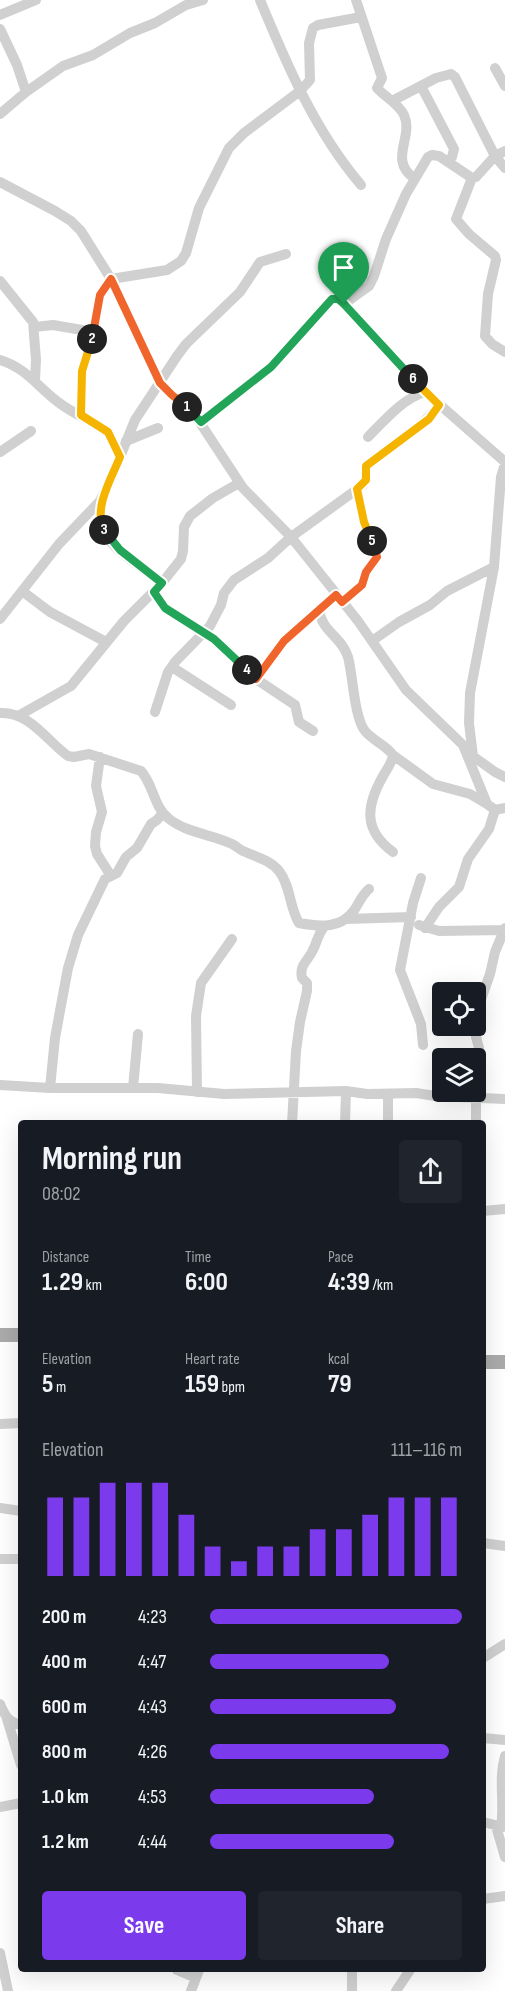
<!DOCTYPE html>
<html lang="en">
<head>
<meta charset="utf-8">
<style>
	body { margin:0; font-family:"Sofia Sans Condensed",sans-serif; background:#20242c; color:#f1f3f6; height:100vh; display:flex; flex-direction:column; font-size:22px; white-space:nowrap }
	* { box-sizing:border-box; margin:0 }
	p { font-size:20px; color:#9ea1a6 }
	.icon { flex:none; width:33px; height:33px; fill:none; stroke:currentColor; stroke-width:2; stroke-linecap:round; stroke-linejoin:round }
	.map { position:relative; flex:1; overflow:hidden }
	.panel { position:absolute; left:18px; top:1120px; width:468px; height:852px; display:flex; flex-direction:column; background:#171b24; border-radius:6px; box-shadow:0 6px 24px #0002 }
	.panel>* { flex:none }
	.controls { position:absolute; left:432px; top:982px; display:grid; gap:12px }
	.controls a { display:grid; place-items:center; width:54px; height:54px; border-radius:6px; background:#171b24; box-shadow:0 6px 24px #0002; font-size:30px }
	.pin { position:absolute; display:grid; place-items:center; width:51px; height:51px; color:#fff; margin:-62px -26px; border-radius:50% 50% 50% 0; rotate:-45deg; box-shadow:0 0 6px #0007 }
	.pin .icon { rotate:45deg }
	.km { position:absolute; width:30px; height:30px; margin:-15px; border-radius:50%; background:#222; color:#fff; font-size:16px; line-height:30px; text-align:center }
	.round { display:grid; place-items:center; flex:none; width:63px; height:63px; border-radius:6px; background:#20242c }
	.head { display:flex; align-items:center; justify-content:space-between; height:102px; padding:0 24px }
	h1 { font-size:33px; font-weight:700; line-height:45px }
	.figures { display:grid; grid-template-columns:repeat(3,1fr); gap:9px; height:102px; padding:6px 24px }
	.figures div { display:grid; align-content:center }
	.figures b { font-size:26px; font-weight:700 }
	.figures small { font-size:16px; font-weight:400 }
	.figures p { font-size:16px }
	.chart { height:168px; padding:12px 24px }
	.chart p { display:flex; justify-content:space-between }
	.chart svg { width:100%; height:108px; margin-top:6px; stroke:#7c3aed; stroke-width:6 }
	.button { display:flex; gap:12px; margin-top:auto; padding:12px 24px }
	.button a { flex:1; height:69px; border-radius:6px; background:#7c3aed; color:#fff; font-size:24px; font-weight:700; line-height:69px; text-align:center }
	.button a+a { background:#20242c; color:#f1f3f6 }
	ul { padding:0 24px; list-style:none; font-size:20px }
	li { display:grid; grid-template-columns:96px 72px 1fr; align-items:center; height:45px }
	li i { height:15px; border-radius:8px; background:#7c3aed }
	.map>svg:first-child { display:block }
</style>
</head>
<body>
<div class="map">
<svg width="505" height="1991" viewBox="0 0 505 1991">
	<rect width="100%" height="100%" fill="#fff"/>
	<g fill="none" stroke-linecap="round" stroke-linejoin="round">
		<path stroke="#d0d0d0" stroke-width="10" d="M260,0C287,65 315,131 361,185
			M356,0L382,78L377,88C385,97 399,104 404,115C414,137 388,160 414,178
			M0,15L36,0
			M0,29L17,65L26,92
			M495,68L505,86
			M421,86L454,149L452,157L448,162
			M392,101L436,78L451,74L455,77L495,156L505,168
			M0,114L26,92L63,66L93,55L130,33L155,23L186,5L203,0
			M472,178L456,219L469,234L495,256L496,260L488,294L485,336L492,344L505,352
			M0,182L55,211L71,221L81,231L111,279L160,383L172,395L195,415L243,488L291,537L358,621L406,690L463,745L487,804L495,810L505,808
			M0,281L33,322L36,360L35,380
			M344,304L369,286L374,276L386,239L406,194L428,157L432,155L439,156L472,178L476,177L495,156L505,151
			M34,327L53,325L94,332
			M0,360C25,367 39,388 58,402C72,413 89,420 104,429L110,435L120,457
			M81,415L82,371L94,332L100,295L111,279L167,270L181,261L186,253L199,208L229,148L244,133L300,91L310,80L309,43L313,28L318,25L361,17
			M201,422L271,367L332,299L335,298L344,304L366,328L423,390L505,462
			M368,437C385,420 402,399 425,392
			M126,441L158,428
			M0,452L31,431
			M103,497C102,505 99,516 101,525C110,551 142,566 162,583
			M22,591L50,612L106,642
			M154,592L165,608L214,639L256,679L295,705L299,722L313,731
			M342,602L362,585L366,571L377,557L364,522L357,489
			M319,610C322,632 342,637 348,657C353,675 354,717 365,731C372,740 386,745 393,755C392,763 387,769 383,776C366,806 363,830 393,852
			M0,619L59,544L100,501L113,474L135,420L177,356L186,344L240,292L260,262L286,254
			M372,641L399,622L430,605L447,591L494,567
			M172,667L231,705
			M256,679L283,641L336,595
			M155,712L168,672L175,662L210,626L221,605L224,593L234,580L268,558L291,537L363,485C369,477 363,472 367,465C391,445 420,430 439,405
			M0,713C29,711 47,741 68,756L74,757L89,754L141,771C153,784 154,807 168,818C186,833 211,834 232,844C236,846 239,849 243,851C256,857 270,860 279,871C291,886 289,907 299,923C320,927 342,929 355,909C360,901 362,895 369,889
			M18,716L71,686L124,621L162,583L181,559L183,551L184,527L190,516L213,498L239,483
			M467,752L495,772L505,777
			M393,755L433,784L470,794L487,804
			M473,756L469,723L470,693L494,567L501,477L505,464
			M100,757L96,786L102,812L96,832L95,846L97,854L111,876
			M421,878L413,903L400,970L421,1024L423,1045
			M346,919L411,917
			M419,925L439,931L504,930
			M425,928L439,907L459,887L468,859L489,829L495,810
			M476,1073L479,1048L476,1037L478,1008L490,974L495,952L505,928
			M0,1085L50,1088H158L224,1094L346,1091L367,1094L416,1093L435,1096L505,1099
			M50,1088L55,1038L62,1000L68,968L78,935L105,879L117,873L126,857L137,848L151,824L157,820L163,813
			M133,1088L138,1034
			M197,1092L196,1016L201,983L232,939
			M476,1098V1124
			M292,1124L296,1051L300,1022L307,991V983L302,978C299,965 308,961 313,950C317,942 318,934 324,927
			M345,1124L346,1091
			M388,1124V1094
			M483,1211L505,1209
			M0,1424L21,1423
			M0,1508L21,1511
			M483,1543L505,1546
			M0,1559H21
			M483,1658L505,1644
			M0,1704C5,1716 8,1722 21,1725
			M7,1719L21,1765
			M483,1738L505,1740
			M0,1807L21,1803
			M483,1822L503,1827
			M496,1826L505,1857
			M501,1827C505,1803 498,1780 505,1756
			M483,1899L505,1896
			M0,1953L8,1991
			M177,1970L196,1978
			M352,1970V1991
			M191,1991L199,1970
			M396,1991L410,1970"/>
		<path stroke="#ababab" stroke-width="14" d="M0,1335H21
			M483,1362H505"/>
	</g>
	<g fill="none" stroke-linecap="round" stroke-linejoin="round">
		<defs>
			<path id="split-1" d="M187,407L201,422L271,367L332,299H338L344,304"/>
			<path id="split-2" d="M92,339L100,295L111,279L160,383L172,395L187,407"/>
			<path id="split-3" d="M92,339L82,371L81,415L108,432L120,457C112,477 93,508 104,530"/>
			<path id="split-4" d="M104,530L120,550L162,583L154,592L165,608L214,639L247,670"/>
			<path id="split-5" d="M247,670L256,679L284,641L336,595L342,602L362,585L366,572L377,557L372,541"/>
			<path id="split-6" d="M372,541L364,522L357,489L366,480V466L429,419L439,405L413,379"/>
			<path id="split-7" d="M344,304L413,379"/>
		</defs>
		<use href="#split-1" stroke="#fff" stroke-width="12"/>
		<use href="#split-2" stroke="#fff" stroke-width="12"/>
		<use href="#split-3" stroke="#fff" stroke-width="12"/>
		<use href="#split-4" stroke="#fff" stroke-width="12"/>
		<use href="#split-5" stroke="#fff" stroke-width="12"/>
		<use href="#split-6" stroke="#fff" stroke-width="12"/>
		<use href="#split-7" stroke="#fff" stroke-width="12"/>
		<use href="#split-1" stroke="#22a559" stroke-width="8"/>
		<use href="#split-2" stroke="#f0652b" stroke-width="8"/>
		<use href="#split-3" stroke="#f5b400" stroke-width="8"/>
		<use href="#split-4" stroke="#22a559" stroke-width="8"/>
		<use href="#split-5" stroke="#f0652b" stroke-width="8"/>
		<use href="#split-6" stroke="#f5b400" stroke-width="8"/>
		<use href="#split-7" stroke="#22a559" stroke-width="8"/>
	</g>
</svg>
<div class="controls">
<a><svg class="icon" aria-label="locate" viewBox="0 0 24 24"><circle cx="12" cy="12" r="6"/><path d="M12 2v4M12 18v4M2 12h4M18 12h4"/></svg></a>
<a><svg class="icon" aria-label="layers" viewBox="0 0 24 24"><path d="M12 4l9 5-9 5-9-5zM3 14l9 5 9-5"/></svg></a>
</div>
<div class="pin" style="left:344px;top:304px;background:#1e9e55"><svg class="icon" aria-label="arrive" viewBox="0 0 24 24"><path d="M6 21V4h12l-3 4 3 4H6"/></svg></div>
<b class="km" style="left:187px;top:407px">1</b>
<b class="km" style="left:92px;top:339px">2</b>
<b class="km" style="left:104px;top:530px">3</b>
<b class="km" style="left:247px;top:670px">4</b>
<b class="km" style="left:372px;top:541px">5</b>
<b class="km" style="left:413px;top:379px">6</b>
<section class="panel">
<div class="head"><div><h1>Morning run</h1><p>08:02</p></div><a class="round"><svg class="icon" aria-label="share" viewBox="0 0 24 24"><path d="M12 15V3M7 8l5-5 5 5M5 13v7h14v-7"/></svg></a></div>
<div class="figures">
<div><p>Distance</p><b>1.29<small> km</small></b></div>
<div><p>Time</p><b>6:00</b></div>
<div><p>Pace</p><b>4:39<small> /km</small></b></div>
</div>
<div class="figures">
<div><p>Elevation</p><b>5<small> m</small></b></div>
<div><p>Heart rate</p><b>159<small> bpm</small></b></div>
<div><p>kcal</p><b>79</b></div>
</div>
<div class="chart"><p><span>Elevation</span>111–116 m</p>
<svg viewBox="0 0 160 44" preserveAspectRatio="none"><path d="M5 44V12M15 44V12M25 44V6M35 44V6M45 44V6M55 44V19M65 44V32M75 44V38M85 44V32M95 44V32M105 44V25M115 44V25M125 44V19M135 44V12M145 44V12M155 44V12"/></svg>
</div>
<ul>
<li><b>200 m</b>4:23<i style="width:100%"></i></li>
<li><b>400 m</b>4:47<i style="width:71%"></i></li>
<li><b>600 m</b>4:43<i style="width:74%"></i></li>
<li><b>800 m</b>4:26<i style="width:95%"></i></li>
<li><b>1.0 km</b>4:53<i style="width:65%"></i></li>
<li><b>1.2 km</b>4:44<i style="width:73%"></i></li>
</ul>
<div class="button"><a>Save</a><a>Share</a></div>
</section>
</div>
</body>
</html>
